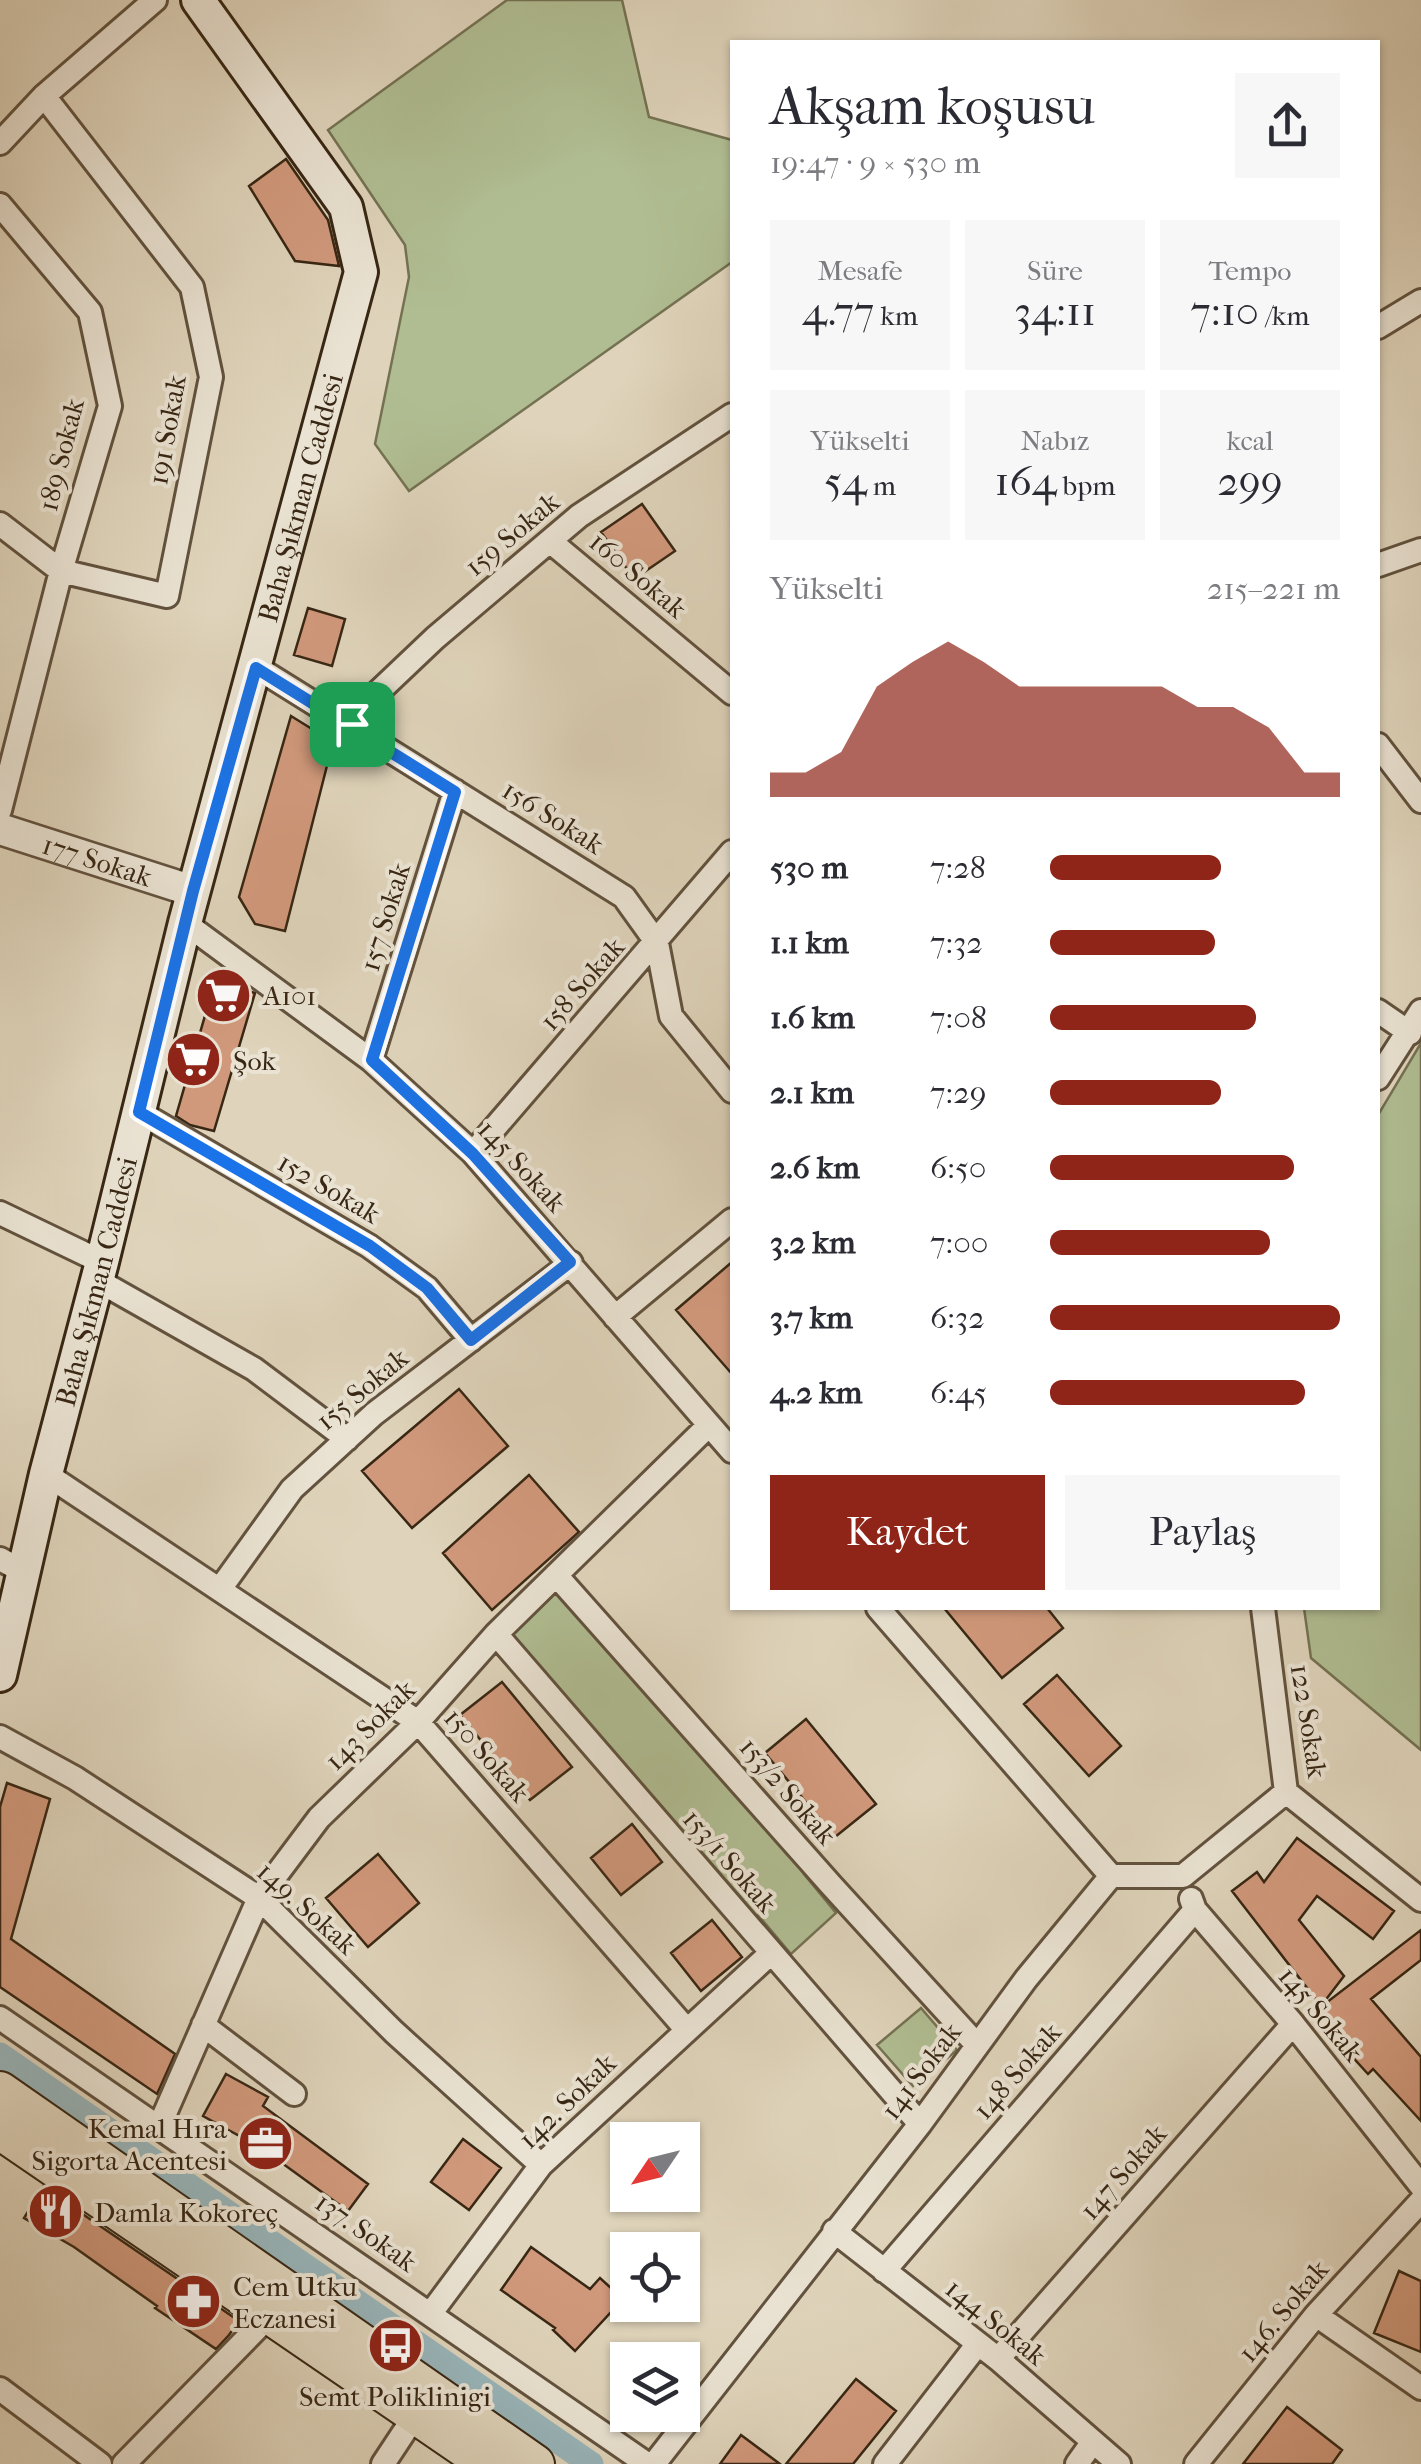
<!DOCTYPE html>
<html lang="tr">
<head>
<meta charset="utf-8">
<style>
	body { margin:0; font-family:"IM FELL French Canon",serif; background:#f7f7f7; color:#2b2b33; height:100vh; display:flex; flex-direction:column; font-size:38px; white-space:nowrap }
	* { box-sizing:border-box; margin:0 }
	p { font-size:32px; color:#7c7c81 }
	.icon { flex:none; width:55px; height:55px; fill:none; stroke:currentColor; stroke-width:2; stroke-linecap:round; stroke-linejoin:round }
	.map { position:relative; flex:1; overflow:hidden }
	.details { position:absolute; left:730px; top:40px; width:650px; height:1570px; display:flex; flex-direction:column; background:#fff; border-radius:0px; box-shadow:0 2px 8px #0004 }
	.details>* { flex:none }
	.needle { width:65px; rotate:235deg }
	.fabs { position:absolute; left:610px; top:2122px; display:grid; gap:20px }
	.fabs a { display:grid; place-items:center; width:90px; height:90px; border-radius:0px; background:#fff; box-shadow:0 2px 8px #0004; font-size:50px }
	.pin { position:absolute; display:grid; place-items:center; width:85px; height:85px; color:#fff; margin:-42px; border-radius:20px; box-shadow:0 5px 15px #0006 }
	.round { display:grid; place-items:center; flex:none; width:105px; height:105px; border-radius:0px; background:#f7f7f7 }
	.head { display:flex; align-items:center; justify-content:space-between; height:170px; padding:0 40px }
	h1 { font-size:55px; font-weight:600; line-height:75px }
	.metrics { display:grid; grid-template-columns:repeat(3,1fr); gap:15px; height:170px; padding:10px 40px }
	.metrics div { display:grid; align-content:center; border-radius:0px; background:#f7f7f7; text-align:center }
	.metrics b { font-size:42px; font-weight:600 }
	.metrics small { font-size:28px; font-weight:400 }
	.metrics p { font-size:28px }
	.chart { height:280px; padding:20px 40px }
	.chart p { display:flex; justify-content:space-between }
	.chart svg { width:100%; height:180px; margin-top:10px; fill:#8f2418; opacity:.7 }
	.cta { display:flex; gap:20px; margin-top:auto; padding:20px 40px }
	.cta a { flex:1; height:115px; border-radius:0px; background:#8f2418; color:#fff; font-size:40px; font-weight:600; line-height:115px; text-align:center }
	.cta a+a { background:#f7f7f7; color:#2b2b33 }
	ul { padding:0 40px; list-style:none; font-size:32px }
	li { display:grid; grid-template-columns:160px 120px 1fr; align-items:center; height:75px }
	li i { height:25px; border-radius:12px; background:#8f2418 }
	.map>svg:first-child { display:block }
</style>
</head>
<body>
<div class="map">
<svg width="1421" height="2464" viewBox="0 0 1421 2464">
	<rect width="100%" height="100%" fill="#dfd4bb"/>
	<filter id="stains"><feTurbulence type="fractalNoise" baseFrequency=".002" numOctaves="4"/><feColorMatrix values="0 0 0 0 .2 0 0 0 0 .09 0 0 0 0 .02 0 0 0 .5 -.17"/></filter>
	<radialGradient id="worn" r=".72"><stop offset=".6" stop-color="#630" stop-opacity="0"/><stop offset="1" stop-color="#630" stop-opacity=".3"/></radialGradient>
	<path fill="#b0bd92" stroke="#747253" stroke-width="2.5" d="M507,0H622L649,117L732,140V262L409,491L375,444L409,277L405,245L328,130Z
		M1421,1043V1750L1311,1658L1304,1608H1378V1115Z
		M556,1575L813,1865L804,1874L836,1913L791,1954L758,1915L745,1925L496,1634Z
		M921,2008L957,2050L913,2086L877,2045Z"/>
	<g fill="none" stroke-linecap="round" stroke-linejoin="round">
		<path stroke="#98b5ba" stroke-width="25" d="M0,2055L591,2464"/>
	</g>
	<path fill="#d1997c" stroke="#382714" stroke-width="2.5" d="M286,159L328,220L339,266L295,261L249,186Z
		M642,504L675,551L634,579L601,532Z
		M308,608L345,619L332,666L294,655Z
		M291,716L333,742L285,931L255,924L239,897Z
		M215,981L255,993L214,1131L190,1125L176,1116Z
		M732,1262V1374L676,1310Z
		M459,1389L508,1446L412,1528L362,1471Z
		M529,1475L579,1532L492,1610L443,1553Z
		M944,1608H1047L1063,1628L1002,1678Z
		M1057,1675L1121,1746L1089,1776L1024,1704Z
		M502,1682L572,1767L530,1800L460,1715Z
		M806,1719L876,1804L835,1837L765,1753Z
		M7,1783L50,1799L11,1939L175,2054L157,2094L0,1987V1807Z
		M632,1824L662,1862L621,1895L591,1858Z
		M1297,1838L1394,1911L1373,1939L1317,1896L1299,1920L1344,1976L1321,2006L1232,1891L1257,1872L1264,1882Z
		M378,1854L419,1903L368,1947L326,1898Z
		M712,1920L742,1957L701,1991L671,1953Z
		M1421,1930V1960L1371,1999L1421,2057V2121L1373,2069L1368,2074L1316,2017L1324,2010L1322,2006Z
		M226,2074L268,2097L263,2106L368,2184L348,2211L246,2137L245,2139L203,2116Z
		M463,2139L501,2168L469,2210L431,2182Z
		M43,2187L239,2321L229,2335L216,2349L155,2308L157,2306L74,2247L24,2218Z
		M531,2247L590,2289L600,2278L623,2299L575,2351L553,2330L555,2328L501,2290Z
		M1399,2271L1421,2281V2352L1374,2333Z
		M856,2379L896,2411L853,2464H786Z
		M1287,2407L1342,2450L1332,2464H1243Z
		M741,2435L780,2464H720Z"/>
	<g fill="none" stroke-linecap="round" stroke-linejoin="round">
		<defs>
			<path id="minor" d="M0,143L44,96L155,0
				M0,205L90,312L110,406L61,571L0,810
				M1378,327L1421,301
				M0,524L61,571L167,596L211,377L192,287L44,96
				M551,542L732,693
				M1378,565L1421,550
				M256,667L624,897L657,943L671,1016L732,1091
				M352,724L376,694L435,638L579,516L732,415
				M1378,745L1421,801
				M185,923L371,1060L473,1153L732,1451
				M1378,1011L1410,1033
				M371,1060L455,791
				M1378,1078L1421,1011
				M139,1112L369,1246L427,1288L471,1340
				M473,1153L732,852
				M0,1213L102,1262
				M97,1280L254,1369L347,1439
				M615,1317L732,1220
				M46,1474L418,1722L686,2029
				M0,1559L26,1573
				M556,1575L831,1885L977,2045
				M220,1589L292,1489L374,1414L571,1263
				M878,1608L1111,1876
				M1263,1608L1286,1792L1421,1900
				M496,1634L920,2124
				M0,1737L75,1778L259,1898L394,2032L541,2165
				M1191,1899L1195,1910L1293,2024L1421,2186
				M0,2018L647,2464
				M203,2025L294,2094
				M159,2127L259,1898L319,1818L418,1722L496,1634L708,1426
				M834,2231L998,2359L1119,2464
				M884,2271L1195,1910
				M431,2313L541,2165L770,1954
				M1316,2315L1421,2388
				M998,2359L1293,2024
				M0,2389L100,2464
				M124,2464L271,2314
				M383,2464L416,2414
				M654,2464L920,2124L1026,1979L1111,1876H1183L1286,1792
				M885,2464L977,2345
				M1077,2464L1092,2443
				M1196,2464L1316,2315L1421,2201"/>
			<g id="tertiary">
				<path id="s1" d="M0,829L193,891"/>
			</g>
			<g id="secondary">
				<path id="s2" d="M0,1675L46,1474L102,1262L185,923L361,272L346,207L198,0"/>
			</g>
			<path id="primary" d="M0,2091L535,2464
				M0,2130L488,2464"/>
		</defs>
		<use href="#minor" stroke="#62523e" stroke-width="28"/>
		<use href="#tertiary" stroke="#62523e" stroke-width="35"/>
		<use href="#secondary" stroke="#382714" stroke-width="38"/>
		<use href="#primary" stroke="#382714" stroke-width="42"/>
		<use href="#minor" stroke="#eae3d3" stroke-width="22"/>
		<use href="#tertiary" stroke="#eae3d3" stroke-width="30"/>
		<use href="#secondary" stroke="#eae3d3" stroke-width="32"/>
		<use href="#primary" stroke="#dfd4bb" stroke-width="38"/>
	</g>
	<g fill="none" stroke-linecap="round" stroke-linejoin="round">
		<defs>
			<path id="route" d="M256,668L455,792L372,1060L473,1154L570,1262L471,1340L427,1288L370,1246L139,1112L193,891Z"/>
		</defs>
		<use href="#route" stroke="#fff" stroke-width="20"/>
		<use href="#route" stroke="#1a73e8" stroke-width="12"/>
	</g>
	<defs>
		<symbol id="supermarket-disc" viewBox="-11 -11 22 22"><circle r="9.5" fill="#8f2418" stroke="#eae3d3"/><path d="M-6-5.5h2.5l.6 2H6L4.5 2H-2.5L-4.4-4H-6ZM-1.5 3.2a1.3 1.3 0 1 0 .1 0ZM3 3.2a1.3 1.3 0 1 0 .1 0Z" fill="#fff"/></symbol>
		<symbol id="office-disc" viewBox="-11 -11 22 22"><circle r="9.5" fill="#8f2418" stroke="#eae3d3"/><path d="M-6-3h4V-5.5h4V-3h4V5H-6ZM-1-4.5V-3h2v-1.5ZM-6 0V1H6V0Z" fill="#fff"/></symbol>
		<symbol id="restaurant-disc" viewBox="-11 -11 22 22"><circle r="9.5" fill="#8f2418" stroke="#eae3d3"/><path d="M-5-6h1v4h1v-4h1v4h1v-4h1v5L-1.5 .5V6h-2V.5L-5-1ZM5-6V6H3V1.5H1.5Q1.5-4 5-6Z" fill="#fff"/></symbol>
		<symbol id="pharmacy-disc" viewBox="-11 -11 22 22"><circle r="9.5" fill="#8f2418" stroke="#eae3d3"/><path d="M-2-6h4v4h4v4h-4v4h-4v-4h-4v-4h4Z" fill="#fff"/></symbol>
		<symbol id="bus-disc" viewBox="-11 -11 22 22"><circle r="9.5" fill="#8f2418" stroke="#eae3d3"/><path d="M-5-6H5V4H4V6H2V4H-2V6H-4V4H-5ZM-3.5-4V0h7V-4ZM-3.5 1.2v1.5H-2V1.2ZM2 1.2v1.5H3.5V1.2Z" fill="#fff"/></symbol>
	</defs>
	<g fill-rule="evenodd">
		<use href="#supermarket-disc" x="192" y="964" width="63" height="63"/>
		<use href="#supermarket-disc" x="162" y="1028" width="63" height="63"/>
		<use href="#office-disc" x="234" y="2112" width="63" height="63"/>
		<use href="#restaurant-disc" x="24" y="2180" width="63" height="63"/>
		<use href="#pharmacy-disc" x="162" y="2270" width="63" height="63"/>
		<use href="#bus-disc" x="364" y="2314" width="63" height="63"/>
	</g>
	<g text-anchor="middle" dominant-baseline="central" stroke-width="8" stroke-linejoin="round" paint-order="stroke">
		<g font-size="28" fill="#382714" stroke="#eae3d3">
			<text transform="translate(167 430) rotate(-80)">191 Sokak</text>
			<text transform="translate(61 455) rotate(-76)">189 Sokak</text>
			<text stroke="none"><textPath href="#s2" startOffset="1215">Baha Şıkman Caddesi</textPath></text>
			<text transform="translate(512 534) rotate(-40)">159 Sokak</text>
			<text transform="translate(638 575) rotate(40)">160 Sokak</text>
			<text transform="translate(553 817) rotate(32)">156 Sokak</text>
			<text stroke="none"><textPath href="#s1" startOffset="102">177 Sokak</textPath></text>
			<text transform="translate(385 917) rotate(-73)">157 Sokak</text>
			<text transform="translate(582 984) rotate(-49)">158 Sokak</text>
			<text transform="translate(522 1166) rotate(47)">145 Sokak</text>
			<text transform="translate(329 1188) rotate(30)">152 Sokak</text>
			<text stroke="none"><textPath href="#s2" startOffset="405">Baha Şıkman Caddesi</textPath></text>
			<text transform="translate(362 1389) rotate(-40)">155 Sokak</text>
			<text transform="translate(1309 1721) rotate(81)">122 Sokak</text>
			<text transform="translate(370 1725) rotate(-45)">143 Sokak</text>
			<text transform="translate(487 1755) rotate(49)">150 Sokak</text>
			<text transform="translate(788 1791) rotate(49)">153/2 Sokak</text>
			<text transform="translate(730 1861) rotate(49)">153/1 Sokak</text>
			<text transform="translate(307 1908) rotate(42)">149. Sokak</text>
			<text transform="translate(1321 2014) rotate(50)">145 Sokak</text>
			<text transform="translate(921 2071) rotate(-53)">141 Sokak</text>
			<text transform="translate(1017 2071) rotate(-49)">148 Sokak</text>
			<text transform="translate(567 2101) rotate(-44)">142. Sokak</text>
			<text transform="translate(1123 2172) rotate(-49)">147 Sokak</text>
			<text transform="translate(366 2232) rotate(35)">137. Sokak</text>
			<text transform="translate(1283 2311) rotate(-50)">146. Sokak</text>
			<text transform="translate(996 2322) rotate(39)">144 Sokak</text>
		</g>
		<g font-size="28" fill="#382714" stroke="#eae3d3" text-anchor="start">
			<text x="263" y="995">A101</text>
			<text x="233" y="1060">Şok</text>
			<text x="227" y="2128" text-anchor="end">Kemal Hıra<tspan x="227" dy="32">Sigorta Acentesi</tspan></text>
			<text x="94" y="2212">Damla Kokoreç</text>
			<text x="233" y="2286">Cem Utku<tspan x="233" dy="32">Eczanesi</tspan></text>
			<text x="395" y="2396" text-anchor="middle">Semt Poliklinigi</text>
		</g>
	</g>
	<rect width="100%" height="100%" filter="url(#stains)"/>
	<rect width="100%" height="100%" fill="url(#worn)"/>
</svg>
<div class="fabs">
<a><svg class="needle" viewBox="-14 -14 28 28"><path d="M0-13l5 13h-10z" fill="#e53935"/><path d="M0 13l5-13h-10z" fill="#7c7c81"/></svg></a>
<a><svg class="icon" aria-label="locate" viewBox="0 0 24 24"><circle cx="12" cy="12" r="6"/><path d="M12 2v4M12 18v4M2 12h4M18 12h4"/></svg></a>
<a><svg class="icon" aria-label="layers" viewBox="0 0 24 24"><path d="M12 4l9 5-9 5-9-5zM3 14l9 5 9-5"/></svg></a>
</div>
<div class="pin" style="left:352px;top:724px;background:#1e9e55"><svg class="icon" aria-label="arrive" viewBox="0 0 24 24"><path d="M6 21V4h12l-3 4 3 4H6"/></svg></div>
<section class="details">
<div class="head"><div><h1>Akşam koşusu</h1><p>19:47 · 9 × 530 m</p></div><a class="round"><svg class="icon" aria-label="share" viewBox="0 0 24 24"><path d="M12 15V3M7 8l5-5 5 5M5 13v7h14v-7"/></svg></a></div>
<div class="metrics">
<div><p>Mesafe</p><b>4.77<small> km</small></b></div>
<div><p>Süre</p><b>34:11</b></div>
<div><p>Tempo</p><b>7:10<small> /km</small></b></div>
</div>
<div class="metrics">
<div><p>Yükselti</p><b>54<small> m</small></b></div>
<div><p>Nabız</p><b>164<small> bpm</small></b></div>
<div><p>kcal</p><b>299</b></div>
</div>
<div class="chart"><p><span>Yükselti</span>215–221 m</p>
<svg viewBox="0 0 160 44" preserveAspectRatio="none"><path d="M0 44V38L10 38L20 33L30 17L40 11L50 6L60 11L70 17L80 17L90 17L100 17L110 17L120 22L130 22L140 27L150 38L160 38V44z"/></svg>
</div>
<ul>
<li><b>530 m</b>7:28<i style="width:59%"></i></li>
<li><b>1.1 km</b>7:32<i style="width:57%"></i></li>
<li><b>1.6 km</b>7:08<i style="width:71%"></i></li>
<li><b>2.1 km</b>7:29<i style="width:59%"></i></li>
<li><b>2.6 km</b>6:50<i style="width:84%"></i></li>
<li><b>3.2 km</b>7:00<i style="width:76%"></i></li>
<li><b>3.7 km</b>6:32<i style="width:100%"></i></li>
<li><b>4.2 km</b>6:45<i style="width:88%"></i></li>
</ul>
<div class="cta"><a>Kaydet</a><a>Paylaş</a></div>
</section>
</div>
</body>
</html>
